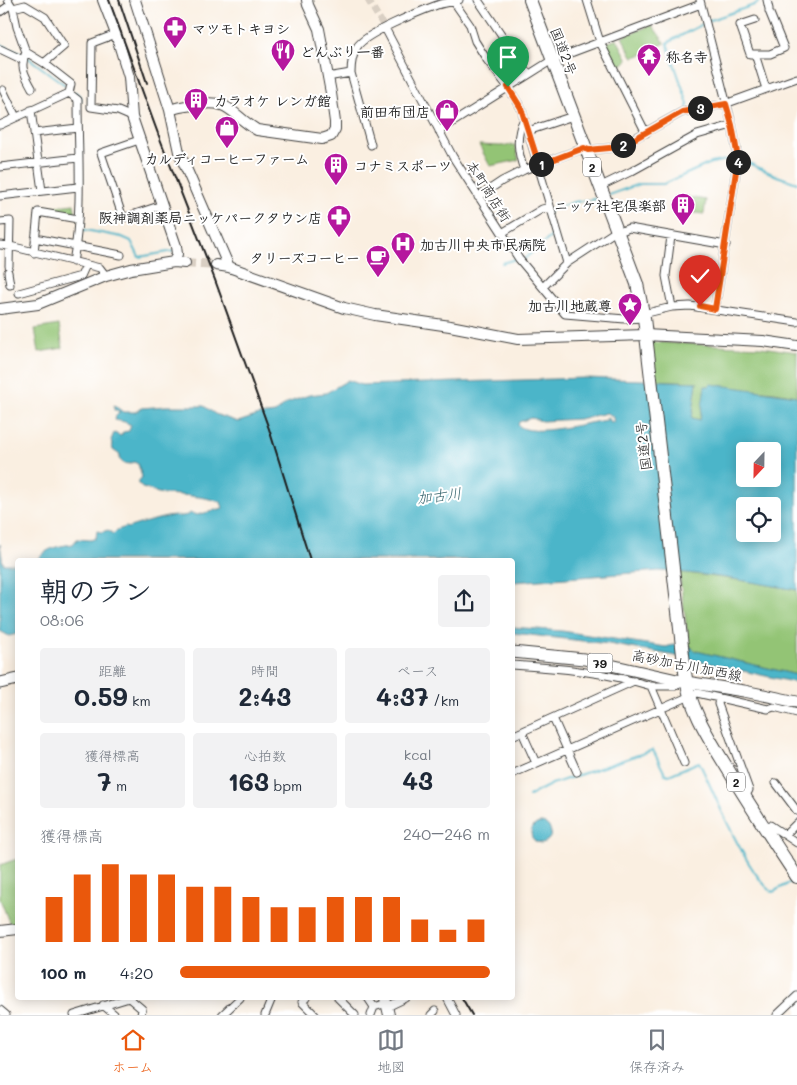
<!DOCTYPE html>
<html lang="ja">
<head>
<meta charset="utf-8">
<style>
	body { margin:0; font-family:Mali,"Klee One",sans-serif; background:#f2f2f3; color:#1f2937; height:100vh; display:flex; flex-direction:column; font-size:19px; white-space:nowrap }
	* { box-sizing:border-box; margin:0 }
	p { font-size:16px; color:#747a83 }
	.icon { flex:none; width:28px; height:28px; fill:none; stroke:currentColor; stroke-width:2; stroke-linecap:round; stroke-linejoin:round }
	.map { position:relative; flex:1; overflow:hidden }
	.drawer { position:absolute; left:15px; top:558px; width:500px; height:442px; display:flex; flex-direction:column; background:#fff; border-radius:5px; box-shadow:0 2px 12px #0003 }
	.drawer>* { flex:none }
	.needle { width:32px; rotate:202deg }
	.buttons { position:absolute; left:736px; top:442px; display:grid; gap:10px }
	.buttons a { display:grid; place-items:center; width:45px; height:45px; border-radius:5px; background:#fff; box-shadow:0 2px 12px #0003; font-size:25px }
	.pin { position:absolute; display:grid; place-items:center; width:42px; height:42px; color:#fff; margin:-51px -21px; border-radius:50% 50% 50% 0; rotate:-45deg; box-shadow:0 0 5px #0007 }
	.pin .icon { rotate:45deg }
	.km { position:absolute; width:25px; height:25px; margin:-12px; border-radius:50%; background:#222; color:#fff; font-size:14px; line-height:25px; text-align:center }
	.round { display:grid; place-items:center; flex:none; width:52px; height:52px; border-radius:5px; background:#f2f2f3 }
	.head { display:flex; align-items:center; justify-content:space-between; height:85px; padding:0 25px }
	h1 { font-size:28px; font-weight:800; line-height:38px }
	.stats { display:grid; grid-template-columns:repeat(3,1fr); gap:8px; height:85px; padding:5px 25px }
	.stats div { display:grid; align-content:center; border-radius:5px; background:#f2f2f3; text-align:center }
	.stats b { font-size:25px; font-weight:800 }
	.stats small { font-size:14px; font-weight:400 }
	.stats p { font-size:14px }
	.chart { height:140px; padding:10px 25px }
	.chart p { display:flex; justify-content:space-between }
	.chart svg { width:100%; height:90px; margin-top:5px; stroke:#ea580c; stroke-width:6 }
	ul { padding:0 25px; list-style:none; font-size:16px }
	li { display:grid; grid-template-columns:80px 60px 1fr; align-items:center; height:38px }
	li i { height:12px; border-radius:6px; background:#ea580c }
	.dock { display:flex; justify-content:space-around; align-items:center; height:70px; border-top:1px solid #e0e1e3; background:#fff; font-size:14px; color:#747a83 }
	.dock a { display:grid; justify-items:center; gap:2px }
	.dock .current { color:#ea580c }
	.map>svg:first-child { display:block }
</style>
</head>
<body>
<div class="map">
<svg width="797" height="1015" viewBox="0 0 797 1015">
	<rect width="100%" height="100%" fill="#fff"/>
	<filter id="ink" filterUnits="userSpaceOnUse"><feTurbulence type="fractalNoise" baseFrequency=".02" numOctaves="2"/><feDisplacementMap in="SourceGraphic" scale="10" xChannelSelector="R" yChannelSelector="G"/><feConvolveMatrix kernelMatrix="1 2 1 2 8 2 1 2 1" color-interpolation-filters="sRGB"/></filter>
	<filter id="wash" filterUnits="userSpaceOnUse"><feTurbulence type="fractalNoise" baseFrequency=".0096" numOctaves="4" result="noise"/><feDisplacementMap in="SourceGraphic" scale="20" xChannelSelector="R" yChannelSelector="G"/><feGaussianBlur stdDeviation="1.12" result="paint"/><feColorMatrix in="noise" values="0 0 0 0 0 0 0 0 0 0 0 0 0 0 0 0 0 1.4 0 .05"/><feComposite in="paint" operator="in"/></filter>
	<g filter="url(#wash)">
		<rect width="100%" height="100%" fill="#faefe1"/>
		<path fill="#93c475" stroke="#587048" d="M652,25L665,43L650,52L634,57L632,56L622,37Z
			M617,39L627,58V62L616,67L606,46L607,43Z
			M479,145L500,146L515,145L519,160L490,166Z
			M681,196L706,200L704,214L679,211Z
			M74,204L76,215L39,209V208Z
			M59,325L63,348L39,352L35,329Z
			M649,342L761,347L797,352V396L775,392L706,386L700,420L692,418L697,382L653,380Z
			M679,572L746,581L797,590V675L696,651L689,645Z
			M17,859V925L11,927L0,899V865Z"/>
		<path fill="#4bb5c9" stroke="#346872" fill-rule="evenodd" d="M585,378L697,382L692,418L700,420L705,386H709L711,384L797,396V590C751,582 705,573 659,571L513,582L512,560H33H38C46,547 60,546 73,544L77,539L91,540L96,538L97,531L102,532L108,530L113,534L117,530L126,527L128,528C131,526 161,518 167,517C176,515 184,518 191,513L197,515L223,508L221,502C202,496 183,495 163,494C155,493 150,489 142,488L138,482L142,477L138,464L134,462L129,464L123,463L119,459L120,455L113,450L111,440L114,433L121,436L123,432L129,431L131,425L125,422L115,420L116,415L120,413L117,410H114V405L123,412H135L142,408L165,406H204L215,414L238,422L259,415L275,413L287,403L309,395L326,393L348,380L362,385ZM607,413L612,416L614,421L610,422L609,418L606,417L608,420C590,421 531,439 518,425L519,422L531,418L542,421L579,419ZM745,451H772V479H745ZM745,506H772V534H745Z
			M0,544L3,564H17V634L9,636L0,631Z
			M512,627L562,631L666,647C678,643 686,643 696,651L797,675V683L676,656L609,644L513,633Z
			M531 833a10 10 0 1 1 20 0a10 10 0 1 1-20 0Z"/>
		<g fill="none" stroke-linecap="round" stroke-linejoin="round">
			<path stroke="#4bb5c9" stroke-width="2" d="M708,21L757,4L760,0
				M0,44L23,55
				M27,57L65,85
				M75,92L81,97V100
				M687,108L688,104L667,43L703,24
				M609,195L639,184H664L711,163L732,159L742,160L777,176L797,183
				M553,209L574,202L596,199
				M81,225L82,229L85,230L122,237L131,241L139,257L174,251
				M523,260L552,236L547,215L550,212
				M502,263L516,259
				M529,796L552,784L653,750L665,774L669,775L699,762C714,792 747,876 773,892L793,881"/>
		</g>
	</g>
	<g filter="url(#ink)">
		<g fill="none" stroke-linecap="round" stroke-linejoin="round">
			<path stroke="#d9cfc3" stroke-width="7" stroke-dasharray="7 3.5" stroke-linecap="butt" d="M368,0L385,28"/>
			<path stroke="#d9cfc3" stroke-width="10" stroke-dasharray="10 5" stroke-linecap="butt" d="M185,263L216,265"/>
			<defs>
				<path id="street" d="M8,0L13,8L17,27L26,52L44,63L71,84L69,93
					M478,0L528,74
					M587,0L600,42L646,133
					M700,0L732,125L738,158L715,309
					M767,0L769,9
					M454,2L470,25L475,41L487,60L508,87L521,108L567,263
					M13,8L25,5L45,17L64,46L44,63
					M0,12L10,5
					M755,20L740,25L750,54H755L766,89
					M385,28L453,157L519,259L565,314L625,319L644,318
					M116,34L92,43L91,107L118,111L132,117
					M0,49L23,60
					M26,52C19,67 25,75 32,88
					M755,54H770L784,48L769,11
					M327,77L351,73
					M3,90L16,117
					M69,93L78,100C78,153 83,210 73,262
					M31,110L42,191
					M0,125L69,93
					M439,131L552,60L701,4
					M528,131L573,116
					M34,133L78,128
					M139,140L101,153L123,218L162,205
					M371,145L351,73C351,65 353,54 357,47C365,33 421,11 437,5C444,3 452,2 459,0
					M0,167L78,158
					M524,170C518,153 515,136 524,119
					M599,187L632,171L697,135L732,125
					M0,196L78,187
					M478,197L502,181L524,170L584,148L589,150L619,147L682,112L725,104L797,78
					M0,222L10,221L9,266
					M619,232L629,228L726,245
					M502,233L542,209L550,207
					M671,236L666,276L672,307
					M35,238L121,255
					M0,245L10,246L100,268L106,276
					M34,253L38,212L78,219
					M8,272L10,285
					M543,287L567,263L616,231
					M19,293L81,276L86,265
					M643,314L672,307L690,306L797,322
					M512,665C560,668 605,672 651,686L684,763
					M651,686H675L683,683
					M719,699L718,704L749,790L745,797
					M553,718L577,772
					M522,732L536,763
					M512,736L634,681
					M512,774L697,693L768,709L774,707L797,713
					M776,783L797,811
					M764,828L770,825L797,843
					M785,835L797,823
					M306,998L302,1002L315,1015
					M338,998L355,1015
					M368,998L374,1007
					M447,998L456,1015
					M103,1005L115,1015
					M387,1007L406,998
					M0,1010L6,1015
					M74,1015L129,998L142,1009L141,1015
					M222,1015L240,998
					M265,1015L272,998
					M371,1015L374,1007L387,1003
					M431,1015L435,1011
					M777,1015L797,996"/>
				<path id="secondary" d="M103,0L116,34L129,77L132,117L176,246L177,254L174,262
					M135,0L170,110L179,152L229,267
					M170,110C177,107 186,106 194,105C231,98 230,114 257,130L322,139L331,136L335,129V122L331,93L319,29L308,5L307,0
					M216,265L229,267L344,308L375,315L450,326L518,339L645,335L763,341L797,346
					M0,309L38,304L106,276L131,269L174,262L185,263
					M0,931L18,929
					M385,998L389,1015"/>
				<path id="primary" d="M512,652L584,659L686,682L744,691L797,702
					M0,683L18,679"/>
				<path id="highway" d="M530,0L637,284L644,318L685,672C689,711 713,744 732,776C753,810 775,844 797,877"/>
			</defs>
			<use href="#street" stroke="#3d3c3a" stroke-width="9"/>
			<use href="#secondary" stroke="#3d3c3a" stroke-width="12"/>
			<use href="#primary" stroke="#3d3c3a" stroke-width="13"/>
			<use href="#highway" stroke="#3d3c3a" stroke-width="14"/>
			<use href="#street" stroke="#fff" stroke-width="7"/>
			<use href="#secondary" stroke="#fff" stroke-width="10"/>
			<use href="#primary" stroke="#fff" stroke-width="11"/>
			<use href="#highway" stroke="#fff" stroke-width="12"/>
			<path stroke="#1c1c1c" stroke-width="2" d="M109,0L157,131L215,280L269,429L310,560
				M119,0L147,83
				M462,998L472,1015"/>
		</g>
	</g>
	<g fill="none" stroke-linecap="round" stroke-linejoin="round" filter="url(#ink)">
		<defs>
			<path id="route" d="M508,87L521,108L539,165L584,148L588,150L620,147L682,112L726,104L732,125L738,158L715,309L700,306"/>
		</defs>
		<use href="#route" stroke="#fff" stroke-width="10"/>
		<use href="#route" stroke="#ea580c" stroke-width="6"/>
	</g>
	<defs>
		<symbol id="pharmacy-pin" viewBox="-11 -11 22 30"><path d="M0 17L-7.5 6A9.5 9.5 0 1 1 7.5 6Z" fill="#b5179e" stroke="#fff"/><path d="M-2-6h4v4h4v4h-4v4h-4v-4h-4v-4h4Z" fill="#fff"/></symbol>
		<symbol id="restaurant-pin" viewBox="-11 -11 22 30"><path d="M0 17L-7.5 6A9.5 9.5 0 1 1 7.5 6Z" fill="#b5179e" stroke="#fff"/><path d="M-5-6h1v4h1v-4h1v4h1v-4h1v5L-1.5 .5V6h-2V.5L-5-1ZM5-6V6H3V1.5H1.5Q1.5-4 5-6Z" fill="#fff"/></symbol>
		<symbol id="temple-pin" viewBox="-11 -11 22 30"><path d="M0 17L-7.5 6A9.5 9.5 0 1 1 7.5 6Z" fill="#b5179e" stroke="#fff"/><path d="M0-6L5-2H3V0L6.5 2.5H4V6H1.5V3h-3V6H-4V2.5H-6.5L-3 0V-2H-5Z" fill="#fff"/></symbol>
		<symbol id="building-pin" viewBox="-11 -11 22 30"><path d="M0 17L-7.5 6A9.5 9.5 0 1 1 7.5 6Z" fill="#b5179e" stroke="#fff"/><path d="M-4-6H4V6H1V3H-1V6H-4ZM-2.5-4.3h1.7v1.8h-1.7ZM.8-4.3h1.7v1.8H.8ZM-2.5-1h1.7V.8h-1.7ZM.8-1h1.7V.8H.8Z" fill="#fff"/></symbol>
		<symbol id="shop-pin" viewBox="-11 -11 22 30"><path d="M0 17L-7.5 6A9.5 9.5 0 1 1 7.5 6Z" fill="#b5179e" stroke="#fff"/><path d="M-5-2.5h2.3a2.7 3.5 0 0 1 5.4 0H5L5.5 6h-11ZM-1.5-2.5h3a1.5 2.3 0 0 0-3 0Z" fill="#fff"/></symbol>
		<symbol id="hospital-pin" viewBox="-11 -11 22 30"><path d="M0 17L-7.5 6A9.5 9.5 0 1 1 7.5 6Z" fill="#b5179e" stroke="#fff"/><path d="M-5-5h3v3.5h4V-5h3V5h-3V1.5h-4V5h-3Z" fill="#fff"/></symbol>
		<symbol id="cafe-pin" viewBox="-11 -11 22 30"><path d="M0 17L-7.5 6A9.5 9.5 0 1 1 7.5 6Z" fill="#b5179e" stroke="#fff"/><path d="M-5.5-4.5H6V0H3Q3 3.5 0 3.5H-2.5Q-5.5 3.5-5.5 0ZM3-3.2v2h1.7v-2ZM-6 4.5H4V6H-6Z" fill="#fff"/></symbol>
		<symbol id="sight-pin" viewBox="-11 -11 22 30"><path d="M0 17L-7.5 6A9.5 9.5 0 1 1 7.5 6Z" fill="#b5179e" stroke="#fff"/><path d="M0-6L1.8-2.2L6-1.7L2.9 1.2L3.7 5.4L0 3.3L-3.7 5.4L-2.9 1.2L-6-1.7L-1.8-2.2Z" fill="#fff"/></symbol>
	</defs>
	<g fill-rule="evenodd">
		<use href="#pharmacy-pin" x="161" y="14" width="28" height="38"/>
		<use href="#restaurant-pin" x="269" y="37" width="28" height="38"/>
		<use href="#temple-pin" x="635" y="42" width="28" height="38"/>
		<use href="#building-pin" x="182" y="86" width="28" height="38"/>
		<use href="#shop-pin" x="433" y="97" width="28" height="38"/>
		<use href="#shop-pin" x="213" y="114" width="28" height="38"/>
		<use href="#building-pin" x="322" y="151" width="28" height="38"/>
		<use href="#building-pin" x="669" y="191" width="28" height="38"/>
		<use href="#pharmacy-pin" x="325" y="203" width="28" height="38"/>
		<use href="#hospital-pin" x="389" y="230" width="28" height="38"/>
		<use href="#cafe-pin" x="364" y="243" width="28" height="38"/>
		<use href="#sight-pin" x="616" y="291" width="28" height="38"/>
	</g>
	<g text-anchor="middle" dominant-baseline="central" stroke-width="4" stroke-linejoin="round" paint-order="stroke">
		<g fill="#fff" stroke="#606060" stroke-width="1">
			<rect x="583" y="157.5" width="18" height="19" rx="4"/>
			<rect x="587.5" y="653.5" width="25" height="19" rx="4"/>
			<rect x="727" y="772.5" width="18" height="19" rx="4"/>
		</g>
		<g font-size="12" font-weight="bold" fill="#1c1c1c">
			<text x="592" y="167">2</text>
			<text x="600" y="663">79</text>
			<text x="736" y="782">2</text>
		</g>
		<g font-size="14" font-weight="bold" fill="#1c1c1c" stroke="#fff" text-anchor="start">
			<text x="192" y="28">マツモトキヨシ</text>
			<text x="300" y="51">どんぶり一番</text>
			<text x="666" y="56">称名寺</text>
			<text x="214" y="100">カラオケ レンガ館</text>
			<text x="430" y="111" text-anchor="end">前田布団店</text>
			<text x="227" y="158" text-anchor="middle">カルディコーヒーファーム</text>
			<text x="354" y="165">コナミスポーツ</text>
			<text x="666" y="205" text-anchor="end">ニッケ社宅倶楽部</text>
			<text x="322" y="217" text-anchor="end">阪神調剤薬局ニッケパークタウン店</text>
			<text x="420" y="244">加古川中央市民病院</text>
			<text x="360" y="257" text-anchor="end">タリーズコーヒー</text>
			<text x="612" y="305" text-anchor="end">加古川地蔵尊</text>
		</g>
		<g font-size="14" fill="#1c1c1c" stroke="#fff">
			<text transform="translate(564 51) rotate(69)">国道2号</text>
			<text transform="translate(489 191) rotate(57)">本町商店街</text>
			<text transform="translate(643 446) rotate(-97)">国道2号</text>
			<text transform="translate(687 665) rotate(11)">高砂加古川加西線</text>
		</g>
		<g font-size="15" font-style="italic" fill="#31616a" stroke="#fff">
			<text transform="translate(439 495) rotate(-7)">加古川</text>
		</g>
	</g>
</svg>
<div class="buttons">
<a><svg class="needle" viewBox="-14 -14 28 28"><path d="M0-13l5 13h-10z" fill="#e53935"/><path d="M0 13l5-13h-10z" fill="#747a83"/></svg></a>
<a><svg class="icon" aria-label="locate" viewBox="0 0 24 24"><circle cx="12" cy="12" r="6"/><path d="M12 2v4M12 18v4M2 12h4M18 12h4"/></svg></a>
</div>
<div class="pin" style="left:508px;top:87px;background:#1e9e55"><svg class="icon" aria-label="arrive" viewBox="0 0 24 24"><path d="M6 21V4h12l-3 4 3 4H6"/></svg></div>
<div class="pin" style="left:700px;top:306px;background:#d93025"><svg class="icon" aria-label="check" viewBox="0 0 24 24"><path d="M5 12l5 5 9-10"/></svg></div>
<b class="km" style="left:541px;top:164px">1</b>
<b class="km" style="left:623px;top:145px">2</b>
<b class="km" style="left:700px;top:108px">3</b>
<b class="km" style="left:738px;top:162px">4</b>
<section class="drawer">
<div class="head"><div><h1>朝のラン</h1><p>08:06</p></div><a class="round"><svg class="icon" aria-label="share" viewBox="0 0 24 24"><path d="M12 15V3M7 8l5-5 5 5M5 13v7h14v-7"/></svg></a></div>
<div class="stats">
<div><p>距離</p><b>0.59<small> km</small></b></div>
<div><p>時間</p><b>2:43</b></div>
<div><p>ペース</p><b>4:37<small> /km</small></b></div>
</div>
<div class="stats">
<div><p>獲得標高</p><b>7<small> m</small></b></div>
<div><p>心拍数</p><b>163<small> bpm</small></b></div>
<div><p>kcal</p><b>43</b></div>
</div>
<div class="chart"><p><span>獲得標高</span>240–246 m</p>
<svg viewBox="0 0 160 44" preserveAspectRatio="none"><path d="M5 44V22M15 44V11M25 44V6M35 44V11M45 44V11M55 44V17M65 44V17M75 44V22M85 44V27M95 44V27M105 44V22M115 44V22M125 44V22M135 44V33M145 44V38M155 44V33"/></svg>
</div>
<ul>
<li><b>100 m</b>4:20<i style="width:100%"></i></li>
</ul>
</section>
</div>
<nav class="dock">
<a class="current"><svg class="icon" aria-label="home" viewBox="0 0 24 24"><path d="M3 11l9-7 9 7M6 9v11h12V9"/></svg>ホーム</a>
<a><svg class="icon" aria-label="map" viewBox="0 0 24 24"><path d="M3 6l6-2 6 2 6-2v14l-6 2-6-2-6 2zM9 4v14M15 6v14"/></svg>地図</a>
<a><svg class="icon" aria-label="saved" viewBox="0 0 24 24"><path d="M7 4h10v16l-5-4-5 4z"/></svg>保存済み</a>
</nav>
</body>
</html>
